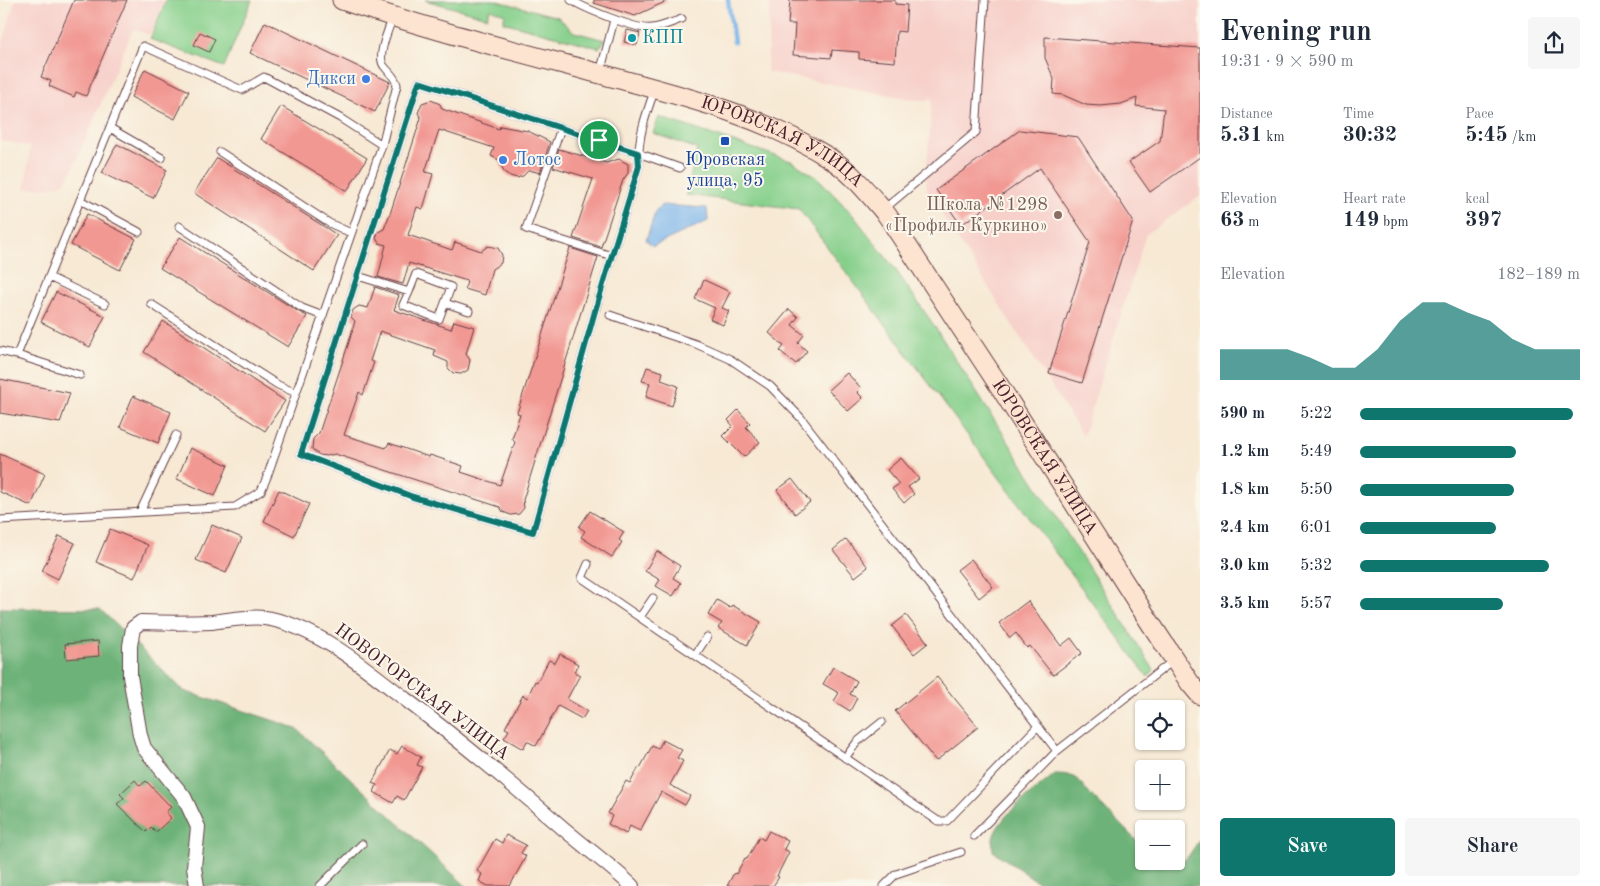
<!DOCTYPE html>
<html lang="en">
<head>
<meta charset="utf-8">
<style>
	body { margin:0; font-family:"Old Standard TT",serif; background:#f6f6f7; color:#1f2937; height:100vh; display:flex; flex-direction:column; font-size:19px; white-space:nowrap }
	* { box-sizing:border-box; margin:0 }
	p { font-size:16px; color:#747a83 }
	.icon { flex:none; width:28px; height:28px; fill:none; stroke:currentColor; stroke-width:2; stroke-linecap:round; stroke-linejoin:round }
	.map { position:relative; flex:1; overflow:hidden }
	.drawer { display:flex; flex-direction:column; background:#fff; width:400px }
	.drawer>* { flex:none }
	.fabs { position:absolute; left:1135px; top:700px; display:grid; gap:10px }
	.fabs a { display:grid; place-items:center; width:50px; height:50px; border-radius:5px; background:#fff; box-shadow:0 1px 4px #0004; font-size:25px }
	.pin { position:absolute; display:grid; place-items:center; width:42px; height:42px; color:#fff; margin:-21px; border:2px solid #fff; border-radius:50%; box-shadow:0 1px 5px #0007 }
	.round { display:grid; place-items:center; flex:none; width:52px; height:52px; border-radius:5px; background:#f6f6f7 }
	.head { display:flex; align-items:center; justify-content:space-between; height:85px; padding:0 20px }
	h1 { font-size:28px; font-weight:800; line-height:38px }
	.figures { display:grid; grid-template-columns:repeat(3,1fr); gap:8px; height:85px; padding:5px 20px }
	.figures div { display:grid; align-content:center }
	.figures b { font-size:21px; font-weight:800 }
	.figures small { font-size:14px; font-weight:400 }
	.figures p { font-size:14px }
	.chart { height:140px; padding:10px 20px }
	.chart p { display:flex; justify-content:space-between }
	.chart svg { width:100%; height:90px; margin-top:5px; fill:#0f766e; opacity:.7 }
	.cta { display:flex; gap:10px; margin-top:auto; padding:10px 20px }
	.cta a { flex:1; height:58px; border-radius:5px; background:#0f766e; color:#fff; font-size:20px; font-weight:800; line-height:58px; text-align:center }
	.cta a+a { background:#f6f6f7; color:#1f2937 }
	ul { padding:0 20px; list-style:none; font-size:16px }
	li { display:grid; grid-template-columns:80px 60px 1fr; align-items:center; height:38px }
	li i { height:12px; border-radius:6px; background:#0f766e }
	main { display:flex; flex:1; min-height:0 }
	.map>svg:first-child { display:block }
</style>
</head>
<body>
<main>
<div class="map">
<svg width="1200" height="886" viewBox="0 0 1200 886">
	<rect width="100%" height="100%" fill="#fbf7ec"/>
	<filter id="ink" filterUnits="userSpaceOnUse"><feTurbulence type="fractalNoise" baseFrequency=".02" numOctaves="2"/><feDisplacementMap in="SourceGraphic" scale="10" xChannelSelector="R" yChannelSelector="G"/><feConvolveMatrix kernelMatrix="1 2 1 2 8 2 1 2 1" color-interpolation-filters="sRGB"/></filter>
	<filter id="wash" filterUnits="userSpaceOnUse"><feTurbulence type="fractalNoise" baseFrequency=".0096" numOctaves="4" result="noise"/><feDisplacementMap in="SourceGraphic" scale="20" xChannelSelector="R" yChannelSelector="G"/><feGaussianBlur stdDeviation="1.12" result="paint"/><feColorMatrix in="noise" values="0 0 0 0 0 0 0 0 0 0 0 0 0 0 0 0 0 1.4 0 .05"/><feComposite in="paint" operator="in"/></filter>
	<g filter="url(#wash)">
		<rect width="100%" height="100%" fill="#f7e9d4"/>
		<path fill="#f7d0ca" d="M15,0H164L150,35L133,29L70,175L64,183L52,187L25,189L30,147L0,140V53Z
			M770,0H1200V196L1146,234L1083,436L927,191L926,175L932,98L926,100H916L767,72Z"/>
		<path fill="#87d08c" stroke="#68785c" d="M166,0H252L224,67L150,39Z
			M425,0H494L558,17L574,32L605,40L599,48L503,22L505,14L490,9L487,17Z
			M659,117L791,161L818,178L853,215L895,269L933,324L1154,670L1148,677L799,209L686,195L697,149L653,133Z"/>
		<path fill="#6db278" stroke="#5c6852" d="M0,608L100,609L184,691L296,728L466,886H0Z
			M1055,774C1072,774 1077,777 1086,790L1144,848V861H1157L1167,865H1178L1187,858L1200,839V886H1044L993,851C993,847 992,842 993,839C997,816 1038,789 1055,774Z"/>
		<path fill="#79b4eb" stroke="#626a8b" d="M662,205L707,208L708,221L653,246L646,240L656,210Z"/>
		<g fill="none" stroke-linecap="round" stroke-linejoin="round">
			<path stroke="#79b4eb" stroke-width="4.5" d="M728,0L734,42"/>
		</g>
		<g id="blocks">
			<path fill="#f29893" d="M74,0H127L86,96L76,92L74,97L49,86L51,81L41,77Z
				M594,0H669L635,16L594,3Z
				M790,0H895V4L907,5L905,32L897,31L895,62L859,59V52L832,50L831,58L793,55L795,24H788Z
				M265,22L390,82L375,112L250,53Z
				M627,30L640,33L637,45L624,42Z
				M200,32L215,39L209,52L194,45Z
				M1045,37L1200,48V157L1150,192L1129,162L1160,141L1164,109L1136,106L1137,98L1121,104L1100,106L1086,105L1063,95L1053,94L1054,79L1045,58Z
				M145,69L189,91L175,119L131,97Z
				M431,100L440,104L442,109L499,129L500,126L528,131L550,142L540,173L529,170L523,176L517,178L510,176L504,172L499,160L491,156L494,148L439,130L425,172L433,174L423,209L417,207L408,235L452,250L455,242L481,251L488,246L498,248L502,255L501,263L492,269L485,295L465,289L467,281L409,263L403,284L378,277L386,245L379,243L376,238L378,232L384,229L391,211L421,118L418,113L422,103Z
				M281,106L367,158L347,191L261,139Z
				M1020,130L1078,137L1133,221L1082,383L1049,373L1090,242L1040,168L961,225L936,190Z
				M117,144L167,170L153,198L102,173Z
				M559,149L606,163L619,159L628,164V173L623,180L601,247L573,238L593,179L553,167Z
				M217,158L337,235L314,271L194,193Z
				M87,214L136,239L120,270L71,245Z
				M180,237L299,312L307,316L288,347L160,268Z
				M570,248L598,257L523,500L524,508L519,514L511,515L503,512L500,507L335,454L327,456L319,455L312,449L313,439L319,433L349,342L355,321L351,317L353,310L359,306L368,308L375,287L399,295L394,310L451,329L454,321L474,327L466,354L470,360L468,370L461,374L453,373L448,368V362L434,356L435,350L380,331L370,361L374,362L363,395L359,392L344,435L386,448L389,443L429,457L430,455L463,466L461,472L500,485L515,442L512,439L520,414L517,413Z
				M704,280L730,292L722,308L729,311L723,325L710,319L715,308L695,299Z
				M56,292L105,316L90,347L41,322Z
				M789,309L798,317L792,325L804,335L798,343L807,351L796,364L780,351L784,346L769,333Z
				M163,321L285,401L265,431L144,352Z
				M647,367L663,372L661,380L678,386L672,406L646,397L650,383L642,381Z
				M847,373L861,388L857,392L863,398L848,411L828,390Z
				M0,379L70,393L60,423L0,413Z
				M133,396L171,412L158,443L120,427Z
				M738,410L750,423L746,427L760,442L744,457L723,436L733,426L728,420Z
				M190,448L228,465L215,496L177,479Z
				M0,454L45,474L31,506L0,492Z
				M901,458L919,479L908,487L914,494L904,503L892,489L899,484L887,470Z
				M792,479L810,502L795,514L777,490Z
				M279,490L309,504L294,536L264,521Z
				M590,511L624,532L619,540L622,542L612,557L581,537L585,531L579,527Z
				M212,525L242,538L226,573L196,560Z
				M110,529L148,545L134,578L96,562Z
				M59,536L75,543L58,579L42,571Z
				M846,539L868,567L855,577L833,550Z
				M657,551L680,566L673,578L681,583L673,596L656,586L660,580L645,571Z
				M971,559L993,587L979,598L957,570Z
				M717,600L730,608L732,605L761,622L747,645L718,628L722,623L708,615Z
				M1028,601L1061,646L1071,638L1082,653L1053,675L1030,646L1027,648L1016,633L1010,638L999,623Z
				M906,615L928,643L914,654L892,626Z
				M98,641L99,656L66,659L65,644Z
				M560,654L578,664L574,672L580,675L567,699L587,711L582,719L558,706L536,746L527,741L523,749L504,738L509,730L505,728L523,695L527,698L535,681L537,682L549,660L555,663Z
				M833,667L857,681L850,694L857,698L850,711L834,701L839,693L823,684Z
				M937,677L978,727L936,761L895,711Z
				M663,740L682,750L677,758L683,761L670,785L690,796L685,805L661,792L640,831L630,826L626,834L608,824L612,816L608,813L626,781L630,783L639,767L640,768L652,746L658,749Z
				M402,746L421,757L417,765L422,767L404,800L397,796L393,803L374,792L377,785L372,783L390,750L397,754Z
				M135,780L140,786L146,781L171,807L166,812L171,818L156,832L151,827L146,832L117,804L124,798L120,794Z
				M769,831L788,841L784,849L789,852L777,876L779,877L773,886H727L734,873L736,874L745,858L747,859L759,837L764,840Z
				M506,835L526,845L521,853L526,856L510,886H488L479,881L482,874L477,871L495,839L502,843Z"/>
		</g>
	</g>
	<g filter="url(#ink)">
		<use href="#blocks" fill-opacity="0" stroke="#643d44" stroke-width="1"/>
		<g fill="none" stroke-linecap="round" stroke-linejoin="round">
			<defs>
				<path id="lane" d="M571,0C584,8 638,31 652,28C662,27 672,22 682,19
					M600,73L614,20
					M655,89C646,114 637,138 639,166L595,311L533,532L413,497L301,454L419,82L638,153L680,168
					M110,128L162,158
					M561,128L526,229L612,256
					M220,152L329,223L351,233
					M80,200L139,232
					M884,209L976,132L985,0
					M179,226L302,308L323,316
					M358,276L409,292L416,274L451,287L439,319L403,305L409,292
					M49,277L105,304
					M445,303L469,311
					M151,304L278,385L296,393
					M610,315L696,344L730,359L770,386L801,418L1057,751
					M0,351L17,355L143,46L242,90L264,77L340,118L382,145
					M17,355L80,375
					M140,512L176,435
					M0,520L235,507L261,491L267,477L382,145L397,85C395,76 389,73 384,66C376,57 389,28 393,17
					M588,564L582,578L938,821H947L1038,726
					M640,617L653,598
					M695,655L707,637
					M845,758L857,742L882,722
					M974,836L1057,751L1174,660
					M320,886L362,844
					M884,886L896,874L961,852"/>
				<path id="street" d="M197,886L194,867L198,827L184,797L144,748L140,735L130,676V646L133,628L141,622C164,623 189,623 212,622C230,620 247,616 265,618C314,625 367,669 405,699C457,738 507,780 557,823C582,845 609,864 632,886"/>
				<g id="secondary">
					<path id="s1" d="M342,0C427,29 515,51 601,74C678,95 759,114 828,157C852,172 869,194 887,215L1002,390L1151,624L1190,683L1200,695"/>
				</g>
			</defs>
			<use href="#lane" stroke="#643d44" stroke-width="9"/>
			<use href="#street" stroke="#643d44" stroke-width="16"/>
			<use href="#secondary" stroke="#643d44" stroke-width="21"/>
			<use href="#lane" stroke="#fff" stroke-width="7"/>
			<use href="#street" stroke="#fff" stroke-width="14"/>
			<use href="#secondary" stroke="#fde4d0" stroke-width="19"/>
		</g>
	</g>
	<g fill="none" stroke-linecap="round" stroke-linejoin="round" filter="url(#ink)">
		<defs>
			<path id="route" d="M419,82L638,153L639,166L595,311L533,532L413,497L301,454Z"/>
		</defs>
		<use href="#route" stroke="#fff" stroke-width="10"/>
		<use href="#route" stroke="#0f766e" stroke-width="6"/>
	</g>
	<circle fill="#0f9aa8" stroke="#fbf7ec" stroke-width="2" cx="632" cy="38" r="5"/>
	<g fill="#3f7fe0" stroke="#fbf7ec" stroke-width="2">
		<circle cx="366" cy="79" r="5"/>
		<circle cx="503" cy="160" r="5"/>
	</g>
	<rect fill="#1a4fb4" stroke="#fbf7ec" stroke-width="2" x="720" y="136" width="10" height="10" rx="2.5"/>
	<circle fill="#8d6e63" stroke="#fbf7ec" stroke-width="2" cx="1058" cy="215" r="5"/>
	<g text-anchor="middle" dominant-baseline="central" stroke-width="4" stroke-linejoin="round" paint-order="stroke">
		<g font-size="18" fill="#0d838f" stroke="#fbf7ec" text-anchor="start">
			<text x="642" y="38">КПП</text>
		</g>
		<g font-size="18" fill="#366cbe" stroke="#fbf7ec" text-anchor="end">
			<text x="356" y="79">Дикси</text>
			<text x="513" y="160" text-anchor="start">Лотос</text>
		</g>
		<g font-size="18" fill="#4a1f2b" stroke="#fbf7ec">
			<text stroke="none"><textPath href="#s1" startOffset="464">ЮРОВСКАЯ УЛИЦА</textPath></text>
			<text stroke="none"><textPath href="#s1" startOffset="884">ЮРОВСКАЯ УЛИЦА</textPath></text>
			<text transform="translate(422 692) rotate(37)">НОВОГОРСКАЯ УЛИЦА</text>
		</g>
		<g font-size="18" fill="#164399" stroke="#fbf7ec">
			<text x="725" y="160">Юровская<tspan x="725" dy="21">улица, 95</tspan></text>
		</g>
		<g font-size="18" fill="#785e54" stroke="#fbf7ec" text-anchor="end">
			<text x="1048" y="205">Школа №1298<tspan x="1048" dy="21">«Профиль Куркино»</tspan></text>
		</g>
	</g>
</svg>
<div class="fabs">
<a><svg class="icon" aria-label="locate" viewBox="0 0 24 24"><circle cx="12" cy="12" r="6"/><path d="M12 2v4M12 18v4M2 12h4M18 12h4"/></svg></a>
<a>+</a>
<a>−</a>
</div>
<div class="pin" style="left:599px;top:140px;background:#1e9e55"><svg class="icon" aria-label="arrive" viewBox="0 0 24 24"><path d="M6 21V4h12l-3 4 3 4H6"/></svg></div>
</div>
<section class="drawer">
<div class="head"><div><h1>Evening run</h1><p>19:31 · 9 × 590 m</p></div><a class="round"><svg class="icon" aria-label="share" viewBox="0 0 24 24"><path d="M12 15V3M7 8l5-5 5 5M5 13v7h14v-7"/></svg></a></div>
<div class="figures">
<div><p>Distance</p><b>5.31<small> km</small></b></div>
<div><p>Time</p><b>30:32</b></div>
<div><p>Pace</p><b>5:45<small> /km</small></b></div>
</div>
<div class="figures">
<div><p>Elevation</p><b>63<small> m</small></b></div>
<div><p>Heart rate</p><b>149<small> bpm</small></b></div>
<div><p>kcal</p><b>397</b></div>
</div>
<div class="chart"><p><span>Elevation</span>182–189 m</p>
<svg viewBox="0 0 160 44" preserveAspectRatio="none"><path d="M0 44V29L10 29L20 29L30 29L40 33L50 38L60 38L70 29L80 15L90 6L100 6L110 11L120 15L130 24L140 29L150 29L160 29V44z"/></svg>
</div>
<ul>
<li><b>590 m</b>5:22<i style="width:97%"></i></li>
<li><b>1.2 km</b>5:49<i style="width:71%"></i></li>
<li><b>1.8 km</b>5:50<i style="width:70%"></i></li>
<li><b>2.4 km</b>6:01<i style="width:62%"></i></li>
<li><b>3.0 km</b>5:32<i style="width:86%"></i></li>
<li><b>3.5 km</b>5:57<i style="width:65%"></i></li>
</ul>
<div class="cta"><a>Save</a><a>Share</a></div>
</section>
</main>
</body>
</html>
